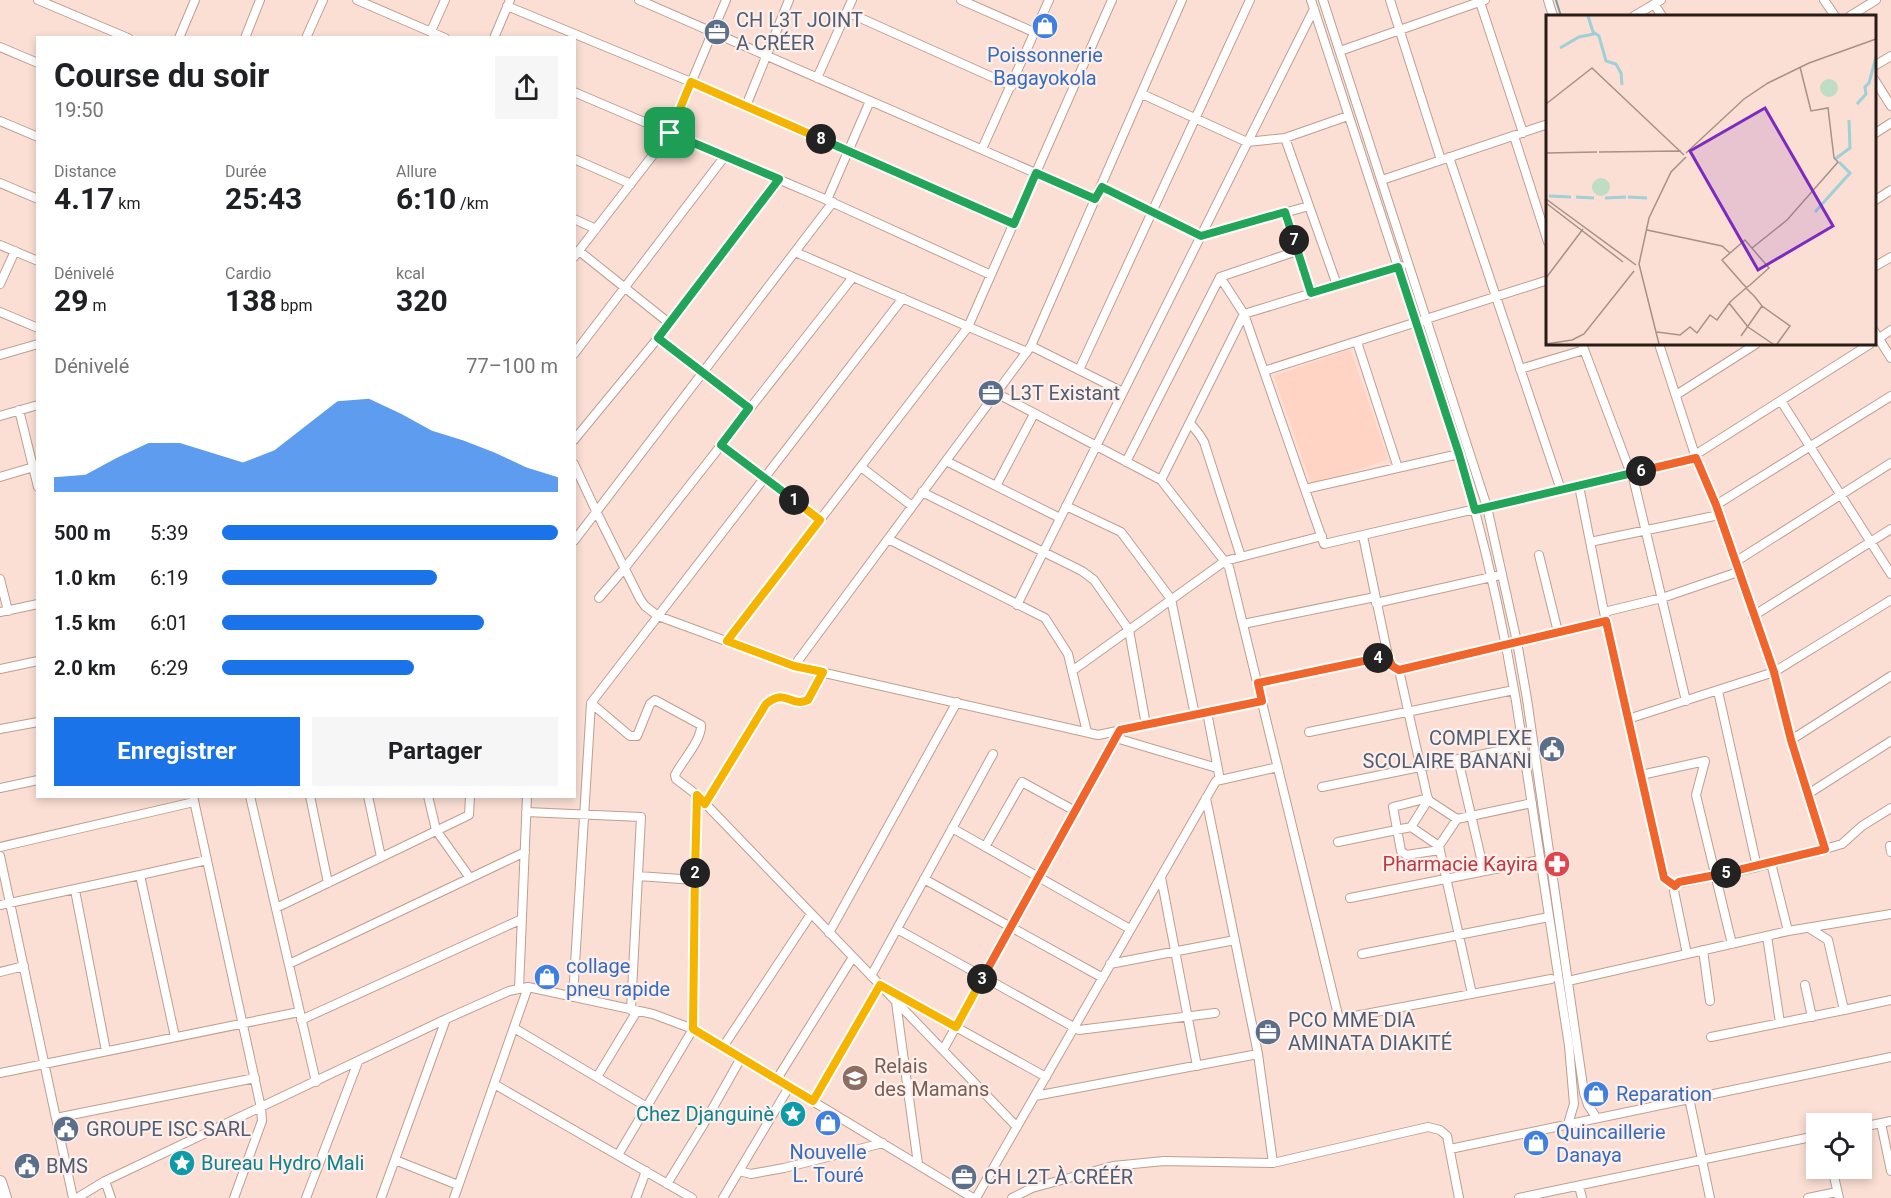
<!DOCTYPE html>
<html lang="fr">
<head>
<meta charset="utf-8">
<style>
	body { margin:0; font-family:Roboto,sans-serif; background:#f6f6f6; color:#202124; height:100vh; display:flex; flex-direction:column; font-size:22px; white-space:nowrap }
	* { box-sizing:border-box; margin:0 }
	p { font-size:20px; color:#757577 }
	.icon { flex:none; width:33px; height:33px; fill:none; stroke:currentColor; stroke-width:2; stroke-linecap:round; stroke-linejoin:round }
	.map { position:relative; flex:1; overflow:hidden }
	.sheet { position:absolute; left:36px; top:36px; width:540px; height:762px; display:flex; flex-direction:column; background:#fff; border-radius:0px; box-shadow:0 3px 9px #0003 }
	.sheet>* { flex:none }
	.fabs { position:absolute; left:1806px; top:1113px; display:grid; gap:12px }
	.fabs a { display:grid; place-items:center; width:66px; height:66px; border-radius:0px; background:#fff; box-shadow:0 3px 9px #0003; font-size:30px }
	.pin { position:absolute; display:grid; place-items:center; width:51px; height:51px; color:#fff; margin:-26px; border-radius:12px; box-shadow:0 3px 9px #0006 }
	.km { position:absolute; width:30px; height:30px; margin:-15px; border-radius:50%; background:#222; color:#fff; font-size:16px; line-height:30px; text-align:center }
	.round { display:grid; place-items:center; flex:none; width:63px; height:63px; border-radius:0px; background:#f6f6f6 }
	.headline { display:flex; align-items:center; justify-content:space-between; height:102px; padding:0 18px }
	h1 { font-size:33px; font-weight:700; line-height:45px }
	.figures { display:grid; grid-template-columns:repeat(3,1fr); gap:9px; height:102px; padding:6px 18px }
	.figures div { display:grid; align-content:center }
	.figures b { font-size:30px; font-weight:700 }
	.figures small { font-size:16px; font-weight:400 }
	.figures p { font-size:16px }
	.chart { height:168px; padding:12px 18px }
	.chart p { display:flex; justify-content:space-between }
	.chart svg { width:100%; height:108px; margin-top:6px; fill:#1a73e8; opacity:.7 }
	.cta { display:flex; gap:12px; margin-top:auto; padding:12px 18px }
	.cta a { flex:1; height:69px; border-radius:0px; background:#1a73e8; color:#fff; font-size:24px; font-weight:700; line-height:69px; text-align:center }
	.cta a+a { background:#f6f6f6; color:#202124 }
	ul { padding:0 18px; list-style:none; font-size:20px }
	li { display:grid; grid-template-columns:96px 72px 1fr; align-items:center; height:45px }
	li i { height:15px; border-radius:8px; background:#1a73e8 }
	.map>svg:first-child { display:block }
</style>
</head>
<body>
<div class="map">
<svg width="1891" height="1198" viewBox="0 0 1891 1198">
	<rect width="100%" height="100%" fill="#fbdfd4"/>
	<path fill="#ffd4c4" d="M1350,349L1388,459L1312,486L1274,376Z"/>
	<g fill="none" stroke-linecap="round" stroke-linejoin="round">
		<path stroke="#7b9a9c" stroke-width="2" d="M1556,0L1561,16"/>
		<defs>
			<path id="minor" d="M38,0L128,38
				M357,0L445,38
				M639,0L1095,199
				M961,0L1036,33
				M1311,0L1459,454C1483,535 1502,618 1516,701L1569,1046L1574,1104L1568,1124
				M1323,0L1487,507L1517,642L1527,699L1584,1093L1588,1105L1596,1117
				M1390,0L1441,160
				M1548,0L1553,16
				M1824,0L1835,16
				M1480,2L1523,133
				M1654,4L1662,16
				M507,6L691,82L1014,224
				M847,12L1012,86
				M1634,16L1661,0
				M1850,16L1876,0
				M431,31L445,0
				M179,38L195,0
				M245,38L260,0
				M306,38L323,0
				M494,38L510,0
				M0,47L38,63
				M1340,51L1485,0
				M1874,66L1891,56
				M817,78L852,0
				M1874,79L1891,106
				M574,92L827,200L991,275
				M1142,94L1247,142L1285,138L1348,116
				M746,106L789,0
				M0,121L38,137
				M1874,134L1891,123
				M1514,136L1548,242
				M1285,138L1337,285
				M982,149L1049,0
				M1449,157L1561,490
				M574,159L631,184
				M1382,180L1548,124
				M0,183L38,199
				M1102,187L1201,236L1309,206
				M827,200L870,101
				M1874,201L1891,190
				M1285,212L1311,293
				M574,219L596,229
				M0,245L38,261
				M579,251L669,323
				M795,252L1027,352
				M574,257L670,133L726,0
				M1874,267L1891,257
				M1220,277L1244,314L1324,544L1696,458
				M0,284L15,251
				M0,312L38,328
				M1874,331L1891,358
				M658,338L749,408
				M1875,341L1891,330
				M1357,342L1398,468
				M1582,344L1631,474
				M1659,344L1695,455L1716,505L1774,672L1791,740L1825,849L1842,844L1862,826L1891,808
				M1031,346L1123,392
				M574,354L725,156
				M0,355L38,344
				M1520,369L1584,350
				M1079,370L1250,0
				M1264,371L1548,280
				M996,393L1161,480L1229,567L1339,1019L1551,979
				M1676,395L1756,344
				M1781,401L1891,574
				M19,410L38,487
				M0,416L38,405
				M1190,423L1199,434L1204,442L1241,557
				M574,440L658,338L779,179
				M721,445L820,520
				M1695,455L1870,344
				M946,461L1060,518
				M1126,462L1220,277L1297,251
				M574,464L597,513L640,599L645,606L658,616L794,666L1098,735L1262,701
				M861,467L912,506
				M1632,473L1686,701
				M0,477L37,466
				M1161,480L1244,314L1401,266
				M996,486L1034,414
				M1579,486L1604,612L1664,878L1675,886
				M1305,489L1459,454
				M922,492L1082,571L1094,580L1129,630L1146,725
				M1716,505L1891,396
				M1066,506L1121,532L1171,599L1195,715
				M1363,536L1388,656C1390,663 1392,668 1399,670L1606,621
				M888,539L1045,618L1068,654L1087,732
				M574,541L833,202
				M1590,542L1719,515
				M1539,555L1558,632
				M1735,562L1891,463
				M0,579L8,611
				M599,598L624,569L853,277
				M1376,603L1496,576
				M1017,605L1314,9
				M0,612L38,604
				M1604,612L1662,598L1738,572
				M1753,616L1891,529
				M1243,624L1375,597
				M727,641L968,327L1112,0
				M794,666L1031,346L1182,0
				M0,669L38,661
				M1399,670L1428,800L1457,819L1439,846L1411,827L1428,800
				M1072,671L1225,561L1322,536
				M1258,683L1388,656
				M1718,691L1757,867
				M591,703L630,736H637L650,704L655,700L701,725C702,740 682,761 675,775L676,779L697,795L1017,1127
				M1207,712L1220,780
				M1628,719L1774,672L1891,600
				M0,729L38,722
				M1309,732L1514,690
				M1116,738L1217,768
				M1791,740L1891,676
				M1458,759L1484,871
				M1641,775L1705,761L1696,795L1732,944
				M1322,787L1523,746
				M0,788L38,780
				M1808,794L1891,741
				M193,796L261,1108L262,1121L234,1198
				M250,796L316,1082
				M310,796L328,883
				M368,796L381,857
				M428,796L436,830L470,878
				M1206,798L1258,1054L1273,1163
				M1428,798L1393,807L1401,851L1406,855L1440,850
				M705,804L766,704C786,688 790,708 808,701L823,672
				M526,812L641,817L631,1010
				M1457,819L1532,803
				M952,828L1130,929
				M1338,842L1411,827
				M1439,846L1472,994
				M1890,846L1891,852
				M0,847L194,802
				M985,847L1022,782L1075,811
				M0,856L73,1198
				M1771,863L1788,931
				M140,875L207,860
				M638,876L695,880
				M1161,877L1197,1066
				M924,879L1103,978
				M75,890L106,1051
				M1350,898L1540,860
				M0,905L140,875L175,1037
				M276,908L469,815L470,796
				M1809,928L1828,940L1844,1010L1891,1000
				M897,929L1079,1030L1215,1013
				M829,933L957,702
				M1767,936L1780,1023
				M1703,950L1710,1001
				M1362,954L1549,917
				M1687,954L1674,891L1676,884L1757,867L1825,849
				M289,964L525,852
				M1110,964L1235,940
				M0,972L24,966
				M871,976L993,754
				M1568,981L1788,931L1891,914
				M1805,985L1812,1017
				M519,989L527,796
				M573,997L591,703L903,298
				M896,1002L918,1164
				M301,1020L522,919
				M514,1028L647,1107
				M1711,1037L1844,1010
				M723,1047L811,914
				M943,1050L1120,730
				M0,1073L299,1012
				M597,1077L637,1011
				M777,1079L853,957
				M494,1084L692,1198
				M1035,1096L1258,1054
				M1689,1098L1710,1198
				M813,1101L880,985L1046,1077
				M56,1118L255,1078
				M1881,1123L1891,1171
				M1862,1127L1891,1121
				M1450,1149L1891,1057
				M618,1155L693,1029L697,795
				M395,1160L458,1185
				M1832,1168L1839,1198
				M739,1171L751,1174L784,1168L883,1143
				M105,1181L111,1198
				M667,1184L702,1127L741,1058
				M1579,1186L1582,1198
				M77,1198L105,1181L446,1019L509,991L528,987L653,1014L693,1029L973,1198
				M306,1198L358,1062
				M381,1198L446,1019
				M454,1198L528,987
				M636,1198L646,1171
				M723,1198L789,1087
				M976,1198L1216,781L1278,767
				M1012,1198L1032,1188L1113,1166L1164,1161L1273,1163L1428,1127L1440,1130L1447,1136L1459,1198
				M1519,1198L1816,1136
				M1808,1198L1837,1192"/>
			<path id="highway" d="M0,1182L5,1198"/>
		</defs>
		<use href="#minor" stroke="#bf9e91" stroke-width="10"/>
		<use href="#highway" stroke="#bf9e91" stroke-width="14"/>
		<use href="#minor" stroke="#fff" stroke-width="8"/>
		<use href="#highway" stroke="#fff" stroke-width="12"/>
	</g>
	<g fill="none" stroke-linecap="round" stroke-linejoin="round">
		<defs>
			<path id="split-1" d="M670,133L779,179L658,338L749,408L721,445L794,500"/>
			<path id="split-2" d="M695,873L697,795L705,804L766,704C786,687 790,708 808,700L823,672L794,666L727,641L820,520L794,500"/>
			<path id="split-3" d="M695,873L693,1029L813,1101L880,985L956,1027L982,979"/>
			<path id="split-4" d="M982,979L1120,730L1262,701L1258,683L1378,658"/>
			<path id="split-5" d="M1378,658L1388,656L1392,666L1399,670L1606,621L1664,878L1675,886L1679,882L1726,873"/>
			<path id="split-6" d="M1641,471L1696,458L1716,505L1774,672L1791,740L1825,849L1726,873"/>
			<path id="split-7" d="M1294,240L1311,293L1398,267L1459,454L1475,510L1641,471"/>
			<path id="split-8" d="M821,139L1014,224L1036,173L1095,199L1102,187L1201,236L1285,212L1294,240"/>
			<path id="split-9" d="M670,133L691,82L821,139"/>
		</defs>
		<use href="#split-1" stroke="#fff" stroke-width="12"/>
		<use href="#split-2" stroke="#fff" stroke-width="12"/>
		<use href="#split-3" stroke="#fff" stroke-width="12"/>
		<use href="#split-4" stroke="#fff" stroke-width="12"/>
		<use href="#split-5" stroke="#fff" stroke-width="12"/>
		<use href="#split-6" stroke="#fff" stroke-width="12"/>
		<use href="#split-7" stroke="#fff" stroke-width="12"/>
		<use href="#split-8" stroke="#fff" stroke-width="12"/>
		<use href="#split-9" stroke="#fff" stroke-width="12"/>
		<use href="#split-1" stroke="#22a559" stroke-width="8"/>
		<use href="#split-2" stroke="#f5b400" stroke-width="8"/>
		<use href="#split-3" stroke="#f5b400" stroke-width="8"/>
		<use href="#split-4" stroke="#f0652b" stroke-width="8"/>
		<use href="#split-5" stroke="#f0652b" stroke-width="8"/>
		<use href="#split-6" stroke="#f0652b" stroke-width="8"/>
		<use href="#split-7" stroke="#22a559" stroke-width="8"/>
		<use href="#split-8" stroke="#22a559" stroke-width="8"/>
		<use href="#split-9" stroke="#f5b400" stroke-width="8"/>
	</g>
	<defs>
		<symbol id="shop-disc" viewBox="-11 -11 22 22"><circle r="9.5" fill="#3f7fe0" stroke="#feefea"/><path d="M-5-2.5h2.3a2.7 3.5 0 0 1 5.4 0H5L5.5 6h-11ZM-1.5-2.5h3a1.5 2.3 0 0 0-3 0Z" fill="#fff"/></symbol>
		<symbol id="office-disc" viewBox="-11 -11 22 22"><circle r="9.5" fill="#5c6f8a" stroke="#feefea"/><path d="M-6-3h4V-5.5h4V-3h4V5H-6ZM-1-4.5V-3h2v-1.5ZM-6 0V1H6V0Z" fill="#fff"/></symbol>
		<symbol id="civic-disc" viewBox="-11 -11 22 22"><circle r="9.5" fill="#5c6f8a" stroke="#feefea"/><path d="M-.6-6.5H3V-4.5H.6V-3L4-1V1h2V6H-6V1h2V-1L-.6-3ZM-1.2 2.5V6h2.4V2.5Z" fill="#fff"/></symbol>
		<symbol id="pharmacy-disc" viewBox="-11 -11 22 22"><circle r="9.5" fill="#e0444e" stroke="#feefea"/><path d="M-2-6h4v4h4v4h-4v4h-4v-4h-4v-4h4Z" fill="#fff"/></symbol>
		<symbol id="school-disc" viewBox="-11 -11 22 22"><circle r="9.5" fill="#8d6e63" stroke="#feefea"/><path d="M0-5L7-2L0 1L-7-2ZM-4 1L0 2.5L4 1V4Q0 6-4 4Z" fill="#fff"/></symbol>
		<symbol id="sight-disc" viewBox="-11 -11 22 22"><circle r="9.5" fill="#0f9aa8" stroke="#feefea"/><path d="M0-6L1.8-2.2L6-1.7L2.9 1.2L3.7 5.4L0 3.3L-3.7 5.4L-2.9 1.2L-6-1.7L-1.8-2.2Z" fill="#fff"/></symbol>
	</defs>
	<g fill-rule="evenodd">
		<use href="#shop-disc" x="1030" y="11" width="30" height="30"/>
		<use href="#office-disc" x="702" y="17" width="30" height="30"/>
		<use href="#office-disc" x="976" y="378" width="30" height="30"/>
		<use href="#civic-disc" x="1537" y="734" width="30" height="30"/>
		<use href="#pharmacy-disc" x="1542" y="849" width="30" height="30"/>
		<use href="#shop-disc" x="532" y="962" width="30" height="30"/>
		<use href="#office-disc" x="1253" y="1017" width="30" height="30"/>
		<use href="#school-disc" x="840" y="1063" width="30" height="30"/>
		<use href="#shop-disc" x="1581" y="1079" width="30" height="30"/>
		<use href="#sight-disc" x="778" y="1099" width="30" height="30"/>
		<use href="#shop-disc" x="813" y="1108" width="30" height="30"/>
		<use href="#civic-disc" x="51" y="1114" width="30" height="30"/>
		<use href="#shop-disc" x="1521" y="1128" width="30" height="30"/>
		<use href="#sight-disc" x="167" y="1148" width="30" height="30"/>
		<use href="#civic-disc" x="12" y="1151" width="30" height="30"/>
		<use href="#office-disc" x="949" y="1162" width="30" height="30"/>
	</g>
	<g text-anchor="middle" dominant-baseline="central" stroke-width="4.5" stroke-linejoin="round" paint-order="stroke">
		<g font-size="20" fill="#4e5e75" stroke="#feefea" text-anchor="start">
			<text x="736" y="20">CH L3T JOINT<tspan x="736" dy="23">A CRÉER</tspan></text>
			<text x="1010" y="393">L3T Existant</text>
			<text x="1532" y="738" text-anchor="end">COMPLEXE<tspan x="1532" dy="23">SCOLAIRE BANANI</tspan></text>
			<text x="1288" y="1020">PCO MME DIA<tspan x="1288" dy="23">AMINATA DIAKITÉ</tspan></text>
			<text x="86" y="1129">GROUPE ISC SARL</text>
			<text x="46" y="1166">BMS</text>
			<text x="984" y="1177">CH L2T À CRÉÉR</text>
		</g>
		<g font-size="20" fill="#366cbe" stroke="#feefea" text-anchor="start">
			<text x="1045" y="55" text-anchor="middle">Poissonnerie<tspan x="1045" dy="23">Bagayokola</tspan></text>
			<text x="566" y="966">collage<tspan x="566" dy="23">pneu rapide</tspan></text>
			<text x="1616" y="1094">Reparation</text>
			<text x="1556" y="1132">Quincaillerie<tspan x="1556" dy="23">Danaya</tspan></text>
			<text x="828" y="1152" text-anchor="middle">Nouvelle<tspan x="828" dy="23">L. Touré</tspan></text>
		</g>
		<g font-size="20" fill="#be3a42" stroke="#feefea" text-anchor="end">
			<text x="1538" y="864">Pharmacie Kayira</text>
		</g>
		<g font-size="20" fill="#785e54" stroke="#feefea" text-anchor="start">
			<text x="874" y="1066">Relais<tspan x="874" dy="23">des Mamans</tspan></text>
		</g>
		<g font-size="20" fill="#0d838f" stroke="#feefea" text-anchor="end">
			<text x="774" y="1114">Chez Djanguinè</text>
			<text x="201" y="1163" text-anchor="start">Bureau Hydro Mali</text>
		</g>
	</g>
	<g transform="translate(1546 15)">
		<rect width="330" height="330" fill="#fbdfd4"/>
		<path d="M274 73a9 9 0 1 1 18 0a9 9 0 1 1-18 0ZM46 172a9 9 0 1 1 18 0a9 9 0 1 1-18 0Z" fill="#bfddc5"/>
		<path fill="none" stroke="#9fd0d5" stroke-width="3" d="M42,1L47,17L53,21L60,46L70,49L75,58L76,70M14,33L33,22L48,19M311,89L320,79L319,72L323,68L330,42M289,144L304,133L303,105M3,181L25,182M30,182L48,183M82,182L101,183M59,183L80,182M269,197L304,158L293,147"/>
		<path fill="none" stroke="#a79188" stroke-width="1.5" d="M0,89L46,53L138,140M53,137L135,136M0,138L51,137M140,138L198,84L222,68L263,48L330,24M0,184L90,250M0,188L77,247M101,215L176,231L184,238M206,233L241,205L292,147L288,143L282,93L265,96L254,52M0,263L37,214M183,288L202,312L227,329M111,317L134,320L144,312L151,318L164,300L171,305L184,287L200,273L204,270L223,253L199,225L176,245L197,269L200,272V273L209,282L216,291L244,311L231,329M195,321L216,291M0,329L26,325L38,319L88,256M113,329L93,249L103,203L125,157L140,142"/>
		<path fill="#7b2cbf" fill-opacity="0.15" stroke="#7b2cbf" stroke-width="3" d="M219,93L287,211L212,255L144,136Z"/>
		<rect width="330" height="330" fill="none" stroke="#281c17" stroke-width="3"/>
	</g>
</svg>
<div class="fabs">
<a><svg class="icon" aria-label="locate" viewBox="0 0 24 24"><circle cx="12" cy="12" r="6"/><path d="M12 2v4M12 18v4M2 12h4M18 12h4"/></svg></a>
</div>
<div class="pin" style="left:670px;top:133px;background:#1e9e55"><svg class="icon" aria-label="arrive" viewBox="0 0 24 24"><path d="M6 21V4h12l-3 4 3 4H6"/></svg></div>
<b class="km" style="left:794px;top:500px">1</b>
<b class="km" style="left:695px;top:873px">2</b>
<b class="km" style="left:982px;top:979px">3</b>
<b class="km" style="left:1378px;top:658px">4</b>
<b class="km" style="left:1726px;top:873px">5</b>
<b class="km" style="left:1641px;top:471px">6</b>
<b class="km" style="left:1294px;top:240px">7</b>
<b class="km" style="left:821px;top:139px">8</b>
<section class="sheet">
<div class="headline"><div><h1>Course du soir</h1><p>19:50</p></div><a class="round"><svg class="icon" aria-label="share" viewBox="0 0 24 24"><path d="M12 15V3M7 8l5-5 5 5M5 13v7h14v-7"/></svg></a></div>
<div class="figures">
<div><p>Distance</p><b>4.17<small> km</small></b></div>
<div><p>Durée</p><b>25:43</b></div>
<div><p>Allure</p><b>6:10<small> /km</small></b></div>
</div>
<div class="figures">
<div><p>Dénivelé</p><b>29<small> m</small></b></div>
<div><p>Cardio</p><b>138<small> bpm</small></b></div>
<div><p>kcal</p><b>320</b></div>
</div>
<div class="chart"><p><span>Dénivelé</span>77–100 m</p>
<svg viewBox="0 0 160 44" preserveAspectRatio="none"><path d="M0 44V38L10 37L20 30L30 24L40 24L50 28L60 32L70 27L80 17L90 7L100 6L110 12L120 19L130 23L140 28L150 34L160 38V44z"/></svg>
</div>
<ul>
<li><b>500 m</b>5:39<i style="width:100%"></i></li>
<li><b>1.0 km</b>6:19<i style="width:64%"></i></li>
<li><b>1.5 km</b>6:01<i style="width:78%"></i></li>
<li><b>2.0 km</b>6:29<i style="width:57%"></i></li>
</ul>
<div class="cta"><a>Enregistrer</a><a>Partager</a></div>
</section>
</div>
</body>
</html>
